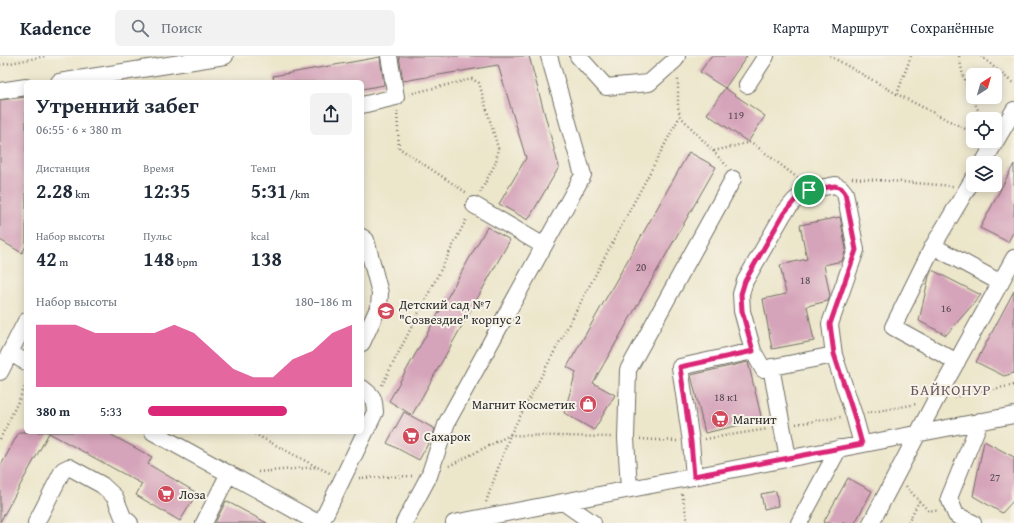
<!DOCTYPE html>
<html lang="ru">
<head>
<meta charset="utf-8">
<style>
	body { margin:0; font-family:"Gentium Book Plus",serif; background:#f2f2f3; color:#1f2937; height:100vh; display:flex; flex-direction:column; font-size:15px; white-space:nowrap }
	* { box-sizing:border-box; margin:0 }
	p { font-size:13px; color:#747a83 }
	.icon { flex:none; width:22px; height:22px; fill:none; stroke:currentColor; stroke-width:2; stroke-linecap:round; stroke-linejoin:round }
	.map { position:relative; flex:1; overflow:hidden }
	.drawer { position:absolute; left:24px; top:24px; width:340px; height:354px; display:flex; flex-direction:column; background:#fff; border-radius:6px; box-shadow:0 2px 10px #0003 }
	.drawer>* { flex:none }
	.needle { width:26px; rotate:37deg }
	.controls { position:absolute; left:966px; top:12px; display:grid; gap:8px }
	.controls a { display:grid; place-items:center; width:36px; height:36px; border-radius:6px; background:#fff; box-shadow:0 2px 10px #0003; font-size:20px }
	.pin { position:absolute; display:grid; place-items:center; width:34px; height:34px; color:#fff; margin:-17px; border:2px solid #fff; border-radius:50%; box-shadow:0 1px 4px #0007 }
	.round { display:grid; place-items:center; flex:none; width:42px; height:42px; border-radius:6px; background:#f2f2f3 }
	.overview { display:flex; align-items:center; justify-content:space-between; height:68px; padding:0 12px }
	h1 { font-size:22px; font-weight:700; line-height:30px }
	.metrics { display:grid; grid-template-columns:repeat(3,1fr); gap:6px; height:68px; padding:4px 12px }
	.metrics div { display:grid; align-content:center }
	.metrics b { font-size:20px; font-weight:700 }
	.metrics small { font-size:11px; font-weight:400 }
	.metrics p { font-size:11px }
	.chart { height:112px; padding:8px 12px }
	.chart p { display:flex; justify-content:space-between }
	.chart svg { width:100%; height:72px; margin-top:4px; fill:#db2777; opacity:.7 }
	ul { padding:0 12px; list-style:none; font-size:13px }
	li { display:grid; grid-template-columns:64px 48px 1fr; align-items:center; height:30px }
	li i { height:10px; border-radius:5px; background:#db2777 }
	header { display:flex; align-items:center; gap:24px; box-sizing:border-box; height:56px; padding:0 20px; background:#fff; border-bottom:1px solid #e0e1e3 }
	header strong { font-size:19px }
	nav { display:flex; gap:22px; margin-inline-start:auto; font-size:14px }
	.search { width:280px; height:36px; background:#f2f2f3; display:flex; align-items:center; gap:10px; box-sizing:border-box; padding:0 14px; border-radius:6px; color:#747a83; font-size:15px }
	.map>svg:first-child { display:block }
</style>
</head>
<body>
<header>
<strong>Kadence</strong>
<div class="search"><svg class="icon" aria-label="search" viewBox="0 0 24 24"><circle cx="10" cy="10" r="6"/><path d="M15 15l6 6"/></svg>Поиск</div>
<nav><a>Карта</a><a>Маршрут</a><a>Сохранённые</a></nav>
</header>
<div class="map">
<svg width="1014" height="467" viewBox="0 0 1014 467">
	<rect width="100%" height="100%" fill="#f7f3e8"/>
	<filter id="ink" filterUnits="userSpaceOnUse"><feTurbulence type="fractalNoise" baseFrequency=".025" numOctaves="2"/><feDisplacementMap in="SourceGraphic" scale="8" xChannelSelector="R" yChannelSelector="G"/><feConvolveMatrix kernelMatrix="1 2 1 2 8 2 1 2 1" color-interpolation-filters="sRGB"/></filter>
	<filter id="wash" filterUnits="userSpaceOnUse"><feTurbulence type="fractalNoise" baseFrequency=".012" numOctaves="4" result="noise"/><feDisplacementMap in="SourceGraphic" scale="16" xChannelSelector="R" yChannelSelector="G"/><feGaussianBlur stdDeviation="0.9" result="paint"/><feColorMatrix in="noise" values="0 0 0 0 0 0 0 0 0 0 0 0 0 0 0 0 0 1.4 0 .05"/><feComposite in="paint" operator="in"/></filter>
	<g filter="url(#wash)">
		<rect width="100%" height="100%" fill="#ece6cb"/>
		<g id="blocks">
			<path fill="#d6a4ba" d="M399,0H529L559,111L528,164L499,148L526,102L498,9L403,25Z
				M711,0H747L725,32L700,16Z
				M380,1L384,29L362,33V26H274L273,20Z
				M725,32L765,60L748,86L707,58Z
				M26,41V190L22,197L0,184V44Z
				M689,96L716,111L593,327L615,339L594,374L564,357L576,316L567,311Z
				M1014,108V175L1008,186L980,172Z
				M840,161L846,193L842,205L824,209L830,240L828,245L807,250L814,285L772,293L763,243L786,238L780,209L807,203L800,169Z
				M487,171L510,184L412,359L389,345Z
				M932,214L981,239L946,279L919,265L929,220Z
				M1014,235V317L1004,320L976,306Z
				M748,306L762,364L705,377L691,319Z
				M404,356L435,373L433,379L419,404L387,387Z
				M19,376H106L152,401L148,408L197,437L180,465L136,439L142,428L49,377L0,466V411Z
				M984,385L1014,401V444L1002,457L973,440Z
				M848,422L872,435L855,467H823Z
				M776,435L778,450L764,453L761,438Z
				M226,445L267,467H215Z"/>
		</g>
	</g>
	<g filter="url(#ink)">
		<use href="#blocks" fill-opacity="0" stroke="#6f6c63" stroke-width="1"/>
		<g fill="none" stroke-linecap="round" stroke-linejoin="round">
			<defs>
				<path id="minor" d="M578,0L606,31L649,27L675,4L677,0
					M59,26L225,0
					M747,29L766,0
					M0,35L26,31
					M362,49L396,41L389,0
					M983,107L1014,54
					M474,149L544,190
					M362,181L366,184L380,237L379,250L362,287
					M933,190L973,123
					M10,297L26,306
					M834,299L763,313L753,295L742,255L741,238L745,225L784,157L795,144L809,134L835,129L841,132L845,137L856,194L830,268L834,299L854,359L862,388
					M957,306L893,271L933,190L1001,227
					M771,311L788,402
					M0,316L26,265
					M153,376L318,467
					M694,421L691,386L680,311L753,295
					M629,433L626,382L628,314L733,123
					M563,446L593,467
					M36,467L63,414L69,411L102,429L115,441L123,461L130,467
					M204,467L229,417
					M321,467L375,356C374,342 374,341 362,332
					M404,467L429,420L447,366L583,119L549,0
					M454,467L1014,359
					M799,467L839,392
					M871,467L935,345L1014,202
					M973,467L956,459L949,442L980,365"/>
			</defs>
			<use href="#minor" stroke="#6f6c63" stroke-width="18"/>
			<path stroke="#6f6c63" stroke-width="2.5" stroke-dasharray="1 3" stroke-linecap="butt" d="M830,0L897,38
				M911,0L897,38L973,77
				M959,0L963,20L982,63
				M981,0L1014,28
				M0,9L46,0
				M409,38L472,23L479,27L498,92L496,106L480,137
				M397,55L399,92L467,137
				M680,60L727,110
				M714,95L751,86L799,123
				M852,122L953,130
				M382,329L467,162
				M954,341L1014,329
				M867,357L917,348
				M796,368L841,361
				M251,376L317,411
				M0,383L26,329
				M640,383L677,385
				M705,383L768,373
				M449,410L510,379L613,381
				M258,416L317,411L330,417
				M359,422L412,420
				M906,430L919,445L928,454L938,455
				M682,438L688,467
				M486,446L510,379L680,60L678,51V22
				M908,467L919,445"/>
			<use href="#minor" stroke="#fff" stroke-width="16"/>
		</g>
	</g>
	<g fill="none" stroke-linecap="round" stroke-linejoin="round" filter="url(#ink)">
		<defs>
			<path id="route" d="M835,130L841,132L845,137L856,194L830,268L834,298L854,359L862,388L694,420L691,386L680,311L753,295L742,255L741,238L745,225L784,157L795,144L809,134Z"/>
		</defs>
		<use href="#route" stroke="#fff" stroke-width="8"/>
		<use href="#route" stroke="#db2777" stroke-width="5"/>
	</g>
	<defs>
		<symbol id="school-disc" viewBox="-11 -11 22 22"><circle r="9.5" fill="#d1495b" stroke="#f7f3e8"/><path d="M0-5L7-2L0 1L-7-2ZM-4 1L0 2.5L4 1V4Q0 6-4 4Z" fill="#fff"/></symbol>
		<symbol id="shop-disc" viewBox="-11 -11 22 22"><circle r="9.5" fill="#d1495b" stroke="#f7f3e8"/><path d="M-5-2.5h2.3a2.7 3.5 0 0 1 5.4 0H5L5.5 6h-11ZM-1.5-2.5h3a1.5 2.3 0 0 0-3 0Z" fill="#fff"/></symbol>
		<symbol id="supermarket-disc" viewBox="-11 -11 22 22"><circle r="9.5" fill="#d1495b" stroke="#f7f3e8"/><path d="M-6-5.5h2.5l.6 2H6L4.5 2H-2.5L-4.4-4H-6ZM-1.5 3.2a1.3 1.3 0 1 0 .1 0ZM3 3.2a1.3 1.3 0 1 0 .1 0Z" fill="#fff"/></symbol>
	</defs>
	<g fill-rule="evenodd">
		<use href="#school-disc" x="376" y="245" width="20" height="20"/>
		<use href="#shop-disc" x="578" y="338" width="20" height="20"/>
		<use href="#supermarket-disc" x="710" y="353" width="20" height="20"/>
		<use href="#supermarket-disc" x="401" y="370" width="20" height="20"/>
		<use href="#supermarket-disc" x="156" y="428" width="20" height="20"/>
	</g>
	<g text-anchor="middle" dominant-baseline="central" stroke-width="4" stroke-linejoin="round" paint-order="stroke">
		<g font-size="11" fill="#56494f">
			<text x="736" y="59">119</text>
			<text x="641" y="211">20</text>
			<text x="805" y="224">18</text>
			<text x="946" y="252">16</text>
			<text x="726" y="341">18 к1</text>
			<text x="995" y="421">27</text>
		</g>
		<g font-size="13" fill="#2b2b2b" stroke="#f7f3e8" text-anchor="start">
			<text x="399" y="248">Детский сад №7<tspan x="399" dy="15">"Созвездие" корпус 2</tspan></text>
			<text x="575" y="348" text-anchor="end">Магнит Косметик</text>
			<text x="733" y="363">Магнит</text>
			<text x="424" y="380">Сахарок</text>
			<text x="179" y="438">Лоза</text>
		</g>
		<g font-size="15" letter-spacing="1" fill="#67555d" stroke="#f7f3e8">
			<text x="951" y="333">БАЙКОНУР</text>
		</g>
	</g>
</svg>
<div class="controls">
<a><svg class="needle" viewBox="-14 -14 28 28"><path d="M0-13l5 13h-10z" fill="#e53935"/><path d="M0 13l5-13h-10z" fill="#747a83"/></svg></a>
<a><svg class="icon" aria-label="locate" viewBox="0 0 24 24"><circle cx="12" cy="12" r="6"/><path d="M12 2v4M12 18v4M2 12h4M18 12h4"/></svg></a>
<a><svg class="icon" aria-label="layers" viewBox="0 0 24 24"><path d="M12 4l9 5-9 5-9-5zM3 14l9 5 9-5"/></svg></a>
</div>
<div class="pin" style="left:809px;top:134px;background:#1e9e55"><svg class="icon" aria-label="arrive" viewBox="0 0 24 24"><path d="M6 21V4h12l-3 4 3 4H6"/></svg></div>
<section class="drawer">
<div class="overview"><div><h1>Утренний забег</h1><p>06:55 · 6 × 380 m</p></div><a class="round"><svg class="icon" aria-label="share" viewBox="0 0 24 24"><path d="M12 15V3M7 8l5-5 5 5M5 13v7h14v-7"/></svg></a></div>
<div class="metrics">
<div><p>Дистанция</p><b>2.28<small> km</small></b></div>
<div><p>Время</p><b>12:35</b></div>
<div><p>Темп</p><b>5:31<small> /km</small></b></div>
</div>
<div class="metrics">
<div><p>Набор высоты</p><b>42<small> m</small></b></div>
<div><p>Пульс</p><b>148<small> bpm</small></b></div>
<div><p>kcal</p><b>138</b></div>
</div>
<div class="chart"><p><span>Набор высоты</span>180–186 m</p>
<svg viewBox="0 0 160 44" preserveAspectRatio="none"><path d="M0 44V6L10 6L20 6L30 11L40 11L50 11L60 11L70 6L80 11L90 22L100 33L110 38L120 38L130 27L140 22L150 11L160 6V44z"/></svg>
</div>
<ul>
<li><b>380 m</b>5:33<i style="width:68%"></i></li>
</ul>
</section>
</div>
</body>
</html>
